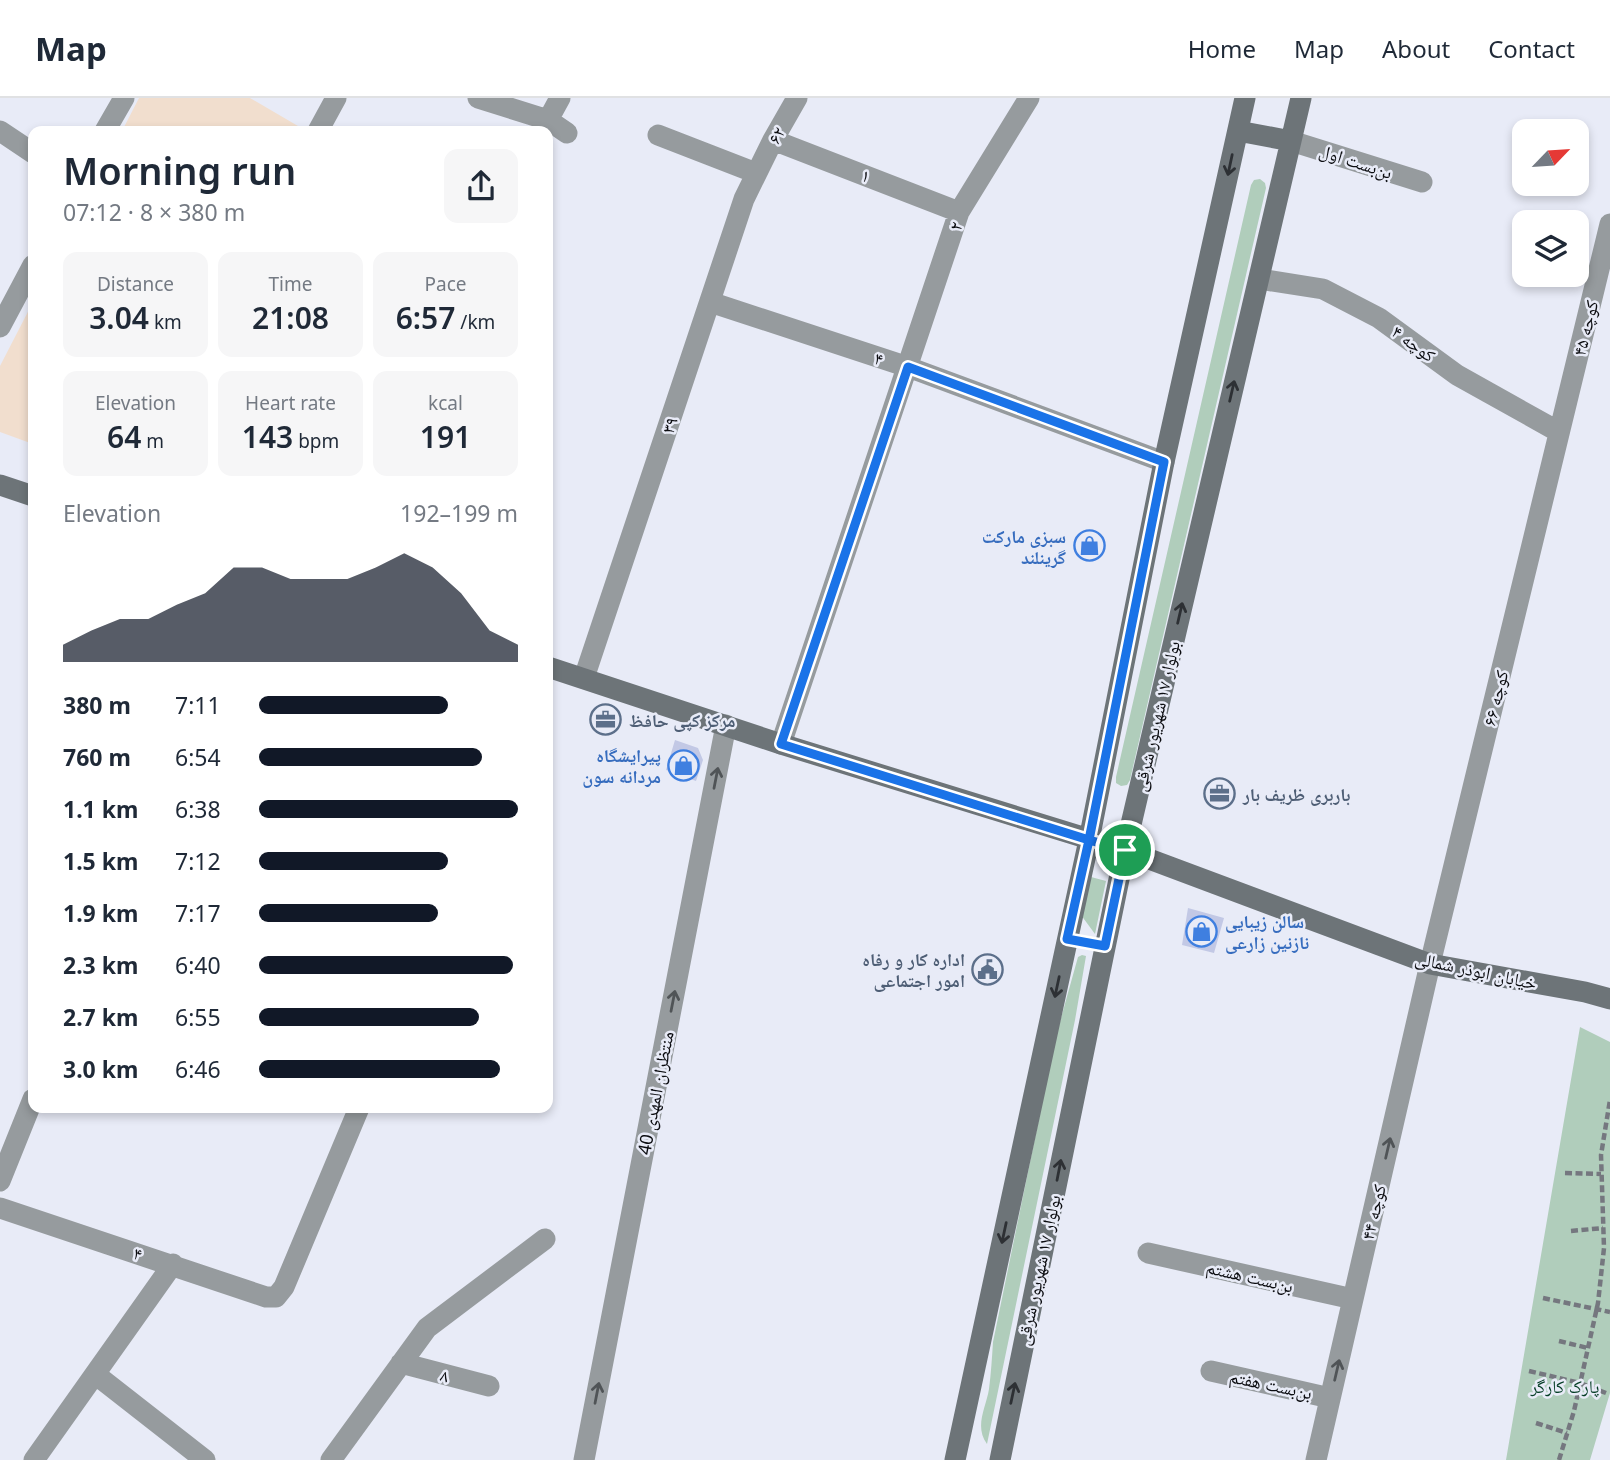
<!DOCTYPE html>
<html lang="en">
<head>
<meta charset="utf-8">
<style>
	body { margin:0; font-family:"Noto Sans","Noto Naskh Arabic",sans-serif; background:#f6f6f7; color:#1f2937; height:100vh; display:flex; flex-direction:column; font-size:26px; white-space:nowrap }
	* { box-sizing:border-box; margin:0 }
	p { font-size:23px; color:#747a83 }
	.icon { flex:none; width:38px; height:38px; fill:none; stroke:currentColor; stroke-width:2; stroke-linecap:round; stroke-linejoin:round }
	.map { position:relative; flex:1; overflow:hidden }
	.details { position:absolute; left:28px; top:28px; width:525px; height:987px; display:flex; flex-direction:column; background:#fff; border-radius:14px; box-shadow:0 4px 10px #0003 }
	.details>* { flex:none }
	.needle { width:46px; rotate:65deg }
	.controls { position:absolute; left:1512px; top:21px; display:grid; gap:14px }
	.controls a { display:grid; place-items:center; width:77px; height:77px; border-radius:14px; background:#fff; box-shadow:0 4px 10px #0003; font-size:35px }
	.pin { position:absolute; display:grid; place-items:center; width:60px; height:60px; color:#fff; margin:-30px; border:4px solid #fff; border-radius:50%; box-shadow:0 2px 7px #0007 }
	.round { display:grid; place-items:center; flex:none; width:74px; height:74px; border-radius:14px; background:#f6f6f7 }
	.overview { display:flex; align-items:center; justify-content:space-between; height:119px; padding:0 35px }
	h1 { font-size:38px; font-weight:600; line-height:52px }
	.figures { display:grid; grid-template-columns:repeat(3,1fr); gap:10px; height:119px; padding:7px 35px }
	.figures div { display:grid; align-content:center; border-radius:14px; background:#f6f6f7; text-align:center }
	.figures b { font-size:30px; font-weight:600 }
	.figures small { font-size:19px; font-weight:400 }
	.figures p { font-size:19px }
	.chart { height:196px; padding:14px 35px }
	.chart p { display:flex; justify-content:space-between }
	.chart svg { width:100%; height:126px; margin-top:7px; fill:#111827; opacity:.7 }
	ul { padding:0 35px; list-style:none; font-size:23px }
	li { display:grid; grid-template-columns:112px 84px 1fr; align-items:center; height:52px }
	li i { height:18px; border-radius:9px; background:#111827 }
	header { display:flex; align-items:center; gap:42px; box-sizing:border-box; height:98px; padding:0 35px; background:#fff; border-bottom:2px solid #e0e1e3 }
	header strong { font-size:33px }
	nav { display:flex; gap:38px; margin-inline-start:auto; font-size:24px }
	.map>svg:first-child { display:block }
</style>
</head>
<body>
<header>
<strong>Map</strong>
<nav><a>Home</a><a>Map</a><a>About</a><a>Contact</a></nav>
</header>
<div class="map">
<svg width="1610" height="1362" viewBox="0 0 1610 1362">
	<rect width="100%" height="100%" fill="#e8ebf7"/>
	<path fill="#f1dece" d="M139,0H250L298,28L295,33H122Z
		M33,204V346L0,334V268Z"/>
	<path fill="#b0cdbb" d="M1260,81L1265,85L1266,90L1130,682L1127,687L1121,688L1116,685V679L1251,87L1254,82Z
		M1091,779L1106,783L1095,836L1081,817Z
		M1082,857L1086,858L1075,922L987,1346C974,1328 986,1310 989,1291C991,1275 992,1260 993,1244L1056,938L1078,859Z
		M1580,929L1610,944V1295L1590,1362H1506Z"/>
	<path fill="#c2c8e5" d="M675,642L698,650L703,662L696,683L666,672Z
		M1188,810L1224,820L1214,855L1182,847Z"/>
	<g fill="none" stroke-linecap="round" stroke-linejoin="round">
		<path stroke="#75777f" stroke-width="4.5" stroke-dasharray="7 3.5" stroke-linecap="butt" d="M1565,1075L1601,1076
			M1571,1133L1603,1130
			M1543,1200L1610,1214
			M1559,1243L1588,1250
			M1529,1273L1580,1285L1606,1295
			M1536,1325L1567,1335
			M1559,1362L1574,1313L1598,1205L1604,1150L1601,1057L1610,1002"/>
		<path stroke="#969b9e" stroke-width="21" d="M478,0L548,22L567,35
			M0,33L33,55
			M105,33L124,0
			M318,33L336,0
			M542,33L560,0
			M658,37L756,75
			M773,42L959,114
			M1291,43L1422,84
			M1259,181L1323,191L1379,220L1457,277L1559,334
			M710,204L908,269L1164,364
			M0,229L33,167
			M584,580L744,101L773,42L797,0
			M781,646L959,114L1029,0
			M0,1083L33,1001
			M0,1110L266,1199H276L284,1189L359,1010
			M1148,1155L1353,1201
			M401,1265L489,1288
			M1211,1273L1330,1300
			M95,1276L205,1362
			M34,1362L173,1166
			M331,1362L427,1230L545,1141
			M584,1362L726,627
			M1316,1362L1430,866L1610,126"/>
		<path stroke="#6d7478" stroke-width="21" d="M1238,33L1291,43
			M0,387L33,398
			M548,569L781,646L1125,752L1430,866L1585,894L1610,901
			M955,1362L1089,742L1164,364L1245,0
			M1000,1362L1125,752L1301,0"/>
	</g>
	<defs><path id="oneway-shaft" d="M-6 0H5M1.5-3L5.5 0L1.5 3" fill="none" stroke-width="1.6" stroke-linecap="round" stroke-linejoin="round" transform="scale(1.75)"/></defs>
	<g stroke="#2d3034">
		<use href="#oneway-shaft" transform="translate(1230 67) rotate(102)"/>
		<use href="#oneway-shaft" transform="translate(1232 293) rotate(-77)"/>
		<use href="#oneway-shaft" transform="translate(1180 515) rotate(-77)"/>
		<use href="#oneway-shaft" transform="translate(1057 889) rotate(102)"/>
		<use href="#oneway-shaft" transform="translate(1059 1072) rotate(-79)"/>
		<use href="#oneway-shaft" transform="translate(1004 1135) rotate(102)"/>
		<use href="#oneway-shaft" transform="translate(1013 1295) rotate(-78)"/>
	</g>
	<g stroke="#505457">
		<use href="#oneway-shaft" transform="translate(716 680) rotate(-79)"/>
		<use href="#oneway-shaft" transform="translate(673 903) rotate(-79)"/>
		<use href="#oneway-shaft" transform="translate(1388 1050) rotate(-77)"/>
		<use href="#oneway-shaft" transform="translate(1337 1272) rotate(-77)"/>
		<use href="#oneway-shaft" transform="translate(597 1295) rotate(-79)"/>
	</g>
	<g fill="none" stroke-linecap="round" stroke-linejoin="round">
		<defs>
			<path id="route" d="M1125,752L1089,742L1164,364L908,269L781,646L1089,742L1067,841L1105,848L1125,752"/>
		</defs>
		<use href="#route" stroke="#fff" stroke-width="14"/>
		<use href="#route" stroke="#1a73e8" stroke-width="9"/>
	</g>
	<defs>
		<symbol id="shop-ring" viewBox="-11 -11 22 22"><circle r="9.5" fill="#e8ebf7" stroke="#3f7fe0" stroke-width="1.5"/><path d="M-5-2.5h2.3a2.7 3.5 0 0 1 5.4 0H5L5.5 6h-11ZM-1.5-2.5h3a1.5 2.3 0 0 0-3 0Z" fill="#3f7fe0"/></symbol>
		<symbol id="office-ring" viewBox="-11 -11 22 22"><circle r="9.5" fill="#e8ebf7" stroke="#5c6f8a" stroke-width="1.5"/><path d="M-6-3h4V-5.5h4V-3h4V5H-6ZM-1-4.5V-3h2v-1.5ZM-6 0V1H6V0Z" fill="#5c6f8a"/></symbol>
		<symbol id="civic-ring" viewBox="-11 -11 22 22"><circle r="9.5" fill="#e8ebf7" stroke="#5c6f8a" stroke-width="1.5"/><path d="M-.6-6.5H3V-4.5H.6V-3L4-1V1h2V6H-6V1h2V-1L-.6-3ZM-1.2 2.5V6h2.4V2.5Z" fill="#5c6f8a"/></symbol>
	</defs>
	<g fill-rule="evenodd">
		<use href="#shop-ring" x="1072" y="430" width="35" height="35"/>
		<use href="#office-ring" x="588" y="604" width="35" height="35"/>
		<use href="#shop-ring" x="666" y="650" width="35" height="35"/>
		<use href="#office-ring" x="1202" y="678" width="35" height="35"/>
		<use href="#shop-ring" x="1184" y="816" width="35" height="35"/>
		<use href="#civic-ring" x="970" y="854" width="35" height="35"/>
	</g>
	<g text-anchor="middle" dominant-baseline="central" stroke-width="5" stroke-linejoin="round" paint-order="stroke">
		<g font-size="18" fill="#0b0c10" stroke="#e8ebf7">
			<text transform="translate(776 37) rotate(-61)">۶۲</text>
			<text transform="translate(1356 63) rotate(18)">بن‌بست اول</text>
			<text transform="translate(866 77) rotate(22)">۱</text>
			<text transform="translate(955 128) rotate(-72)">۲</text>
			<text transform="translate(1585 230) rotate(-76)">کوچه ۴۵</text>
			<text transform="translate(1414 245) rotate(36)">کوچه ۴</text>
			<text transform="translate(879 260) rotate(18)">۴</text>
			<text transform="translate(669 327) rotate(-72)">۳۹</text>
			<text transform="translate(1495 600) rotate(-76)">کوچه ۶۶</text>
			<text transform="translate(1156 618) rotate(-77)">بولوار ۱۷ شهریور شرقی</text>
			<text transform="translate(1476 872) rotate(12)">خیابان ابوذر شمالی</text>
			<text transform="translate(655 995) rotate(-79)">منتظران المهدی 40</text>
			<text transform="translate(1373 1114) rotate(-77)">کوچه ۴۴</text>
			<text transform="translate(138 1155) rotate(18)">۴</text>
			<text transform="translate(1038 1172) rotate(-78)">بولوار ۱۷ شهریور شرقی</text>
			<text transform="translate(1250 1178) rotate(13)">بن‌بست هشتم</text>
			<text transform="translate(445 1277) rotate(15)">۸</text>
			<text transform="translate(1271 1286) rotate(12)">بن‌بست هفتم</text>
		</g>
		<g font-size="18" font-weight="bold" fill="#366cbe" stroke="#e8ebf7" text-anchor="end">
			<text x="1066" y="438">سبزی مارکت<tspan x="1066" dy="21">گرینلند</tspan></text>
			<text x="661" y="657">پیرایشگاه<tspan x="661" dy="21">مردانه سون</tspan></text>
			<text x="1225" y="823" text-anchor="start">سالن زیبایی<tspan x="1225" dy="21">نازنین زارعی</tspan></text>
		</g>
		<g font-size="18" font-weight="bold" fill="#4e5e75" stroke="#e8ebf7" text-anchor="start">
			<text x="629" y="622">مرکز کپی حافظ</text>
			<text x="1243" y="696">باربری ظریف بار</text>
			<text x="965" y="861" text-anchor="end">اداره کار و رفاه<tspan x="965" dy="21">امور اجتماعی</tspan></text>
		</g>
		<g font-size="18" fill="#043d24" stroke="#e8ebf7">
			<text x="1565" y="1288">پارک کارگر</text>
		</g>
	</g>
</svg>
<div class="controls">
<a><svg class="needle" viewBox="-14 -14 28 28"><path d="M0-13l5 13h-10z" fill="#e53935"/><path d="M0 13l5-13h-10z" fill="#747a83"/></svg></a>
<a><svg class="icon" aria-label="layers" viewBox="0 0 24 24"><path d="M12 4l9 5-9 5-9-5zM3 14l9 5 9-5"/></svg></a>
</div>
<div class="pin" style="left:1125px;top:752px;background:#1e9e55"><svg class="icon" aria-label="arrive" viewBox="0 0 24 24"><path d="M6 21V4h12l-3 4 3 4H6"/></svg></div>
<section class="details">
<div class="overview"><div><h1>Morning run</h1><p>07:12 · 8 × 380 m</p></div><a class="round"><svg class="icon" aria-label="share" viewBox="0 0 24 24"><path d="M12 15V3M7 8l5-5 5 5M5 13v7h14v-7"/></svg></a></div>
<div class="figures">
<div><p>Distance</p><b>3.04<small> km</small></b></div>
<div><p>Time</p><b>21:08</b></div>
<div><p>Pace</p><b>6:57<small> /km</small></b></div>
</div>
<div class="figures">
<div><p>Elevation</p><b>64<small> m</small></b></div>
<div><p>Heart rate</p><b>143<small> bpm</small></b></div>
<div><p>kcal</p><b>191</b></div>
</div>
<div class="chart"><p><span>Elevation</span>192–199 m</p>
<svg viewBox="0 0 160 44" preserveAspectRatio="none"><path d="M0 44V38L10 33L20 29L30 29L40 24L50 20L60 11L70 11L80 15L90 15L100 15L110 11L120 6L130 11L140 20L150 33L160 38V44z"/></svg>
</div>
<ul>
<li><b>380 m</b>7:11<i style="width:73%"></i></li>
<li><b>760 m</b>6:54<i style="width:86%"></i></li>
<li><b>1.1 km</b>6:38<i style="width:100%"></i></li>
<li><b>1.5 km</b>7:12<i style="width:73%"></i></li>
<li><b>1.9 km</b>7:17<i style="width:69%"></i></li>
<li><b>2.3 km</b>6:40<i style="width:98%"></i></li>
<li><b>2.7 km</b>6:55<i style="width:85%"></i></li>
<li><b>3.0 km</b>6:46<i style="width:93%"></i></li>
</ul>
</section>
</div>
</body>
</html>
